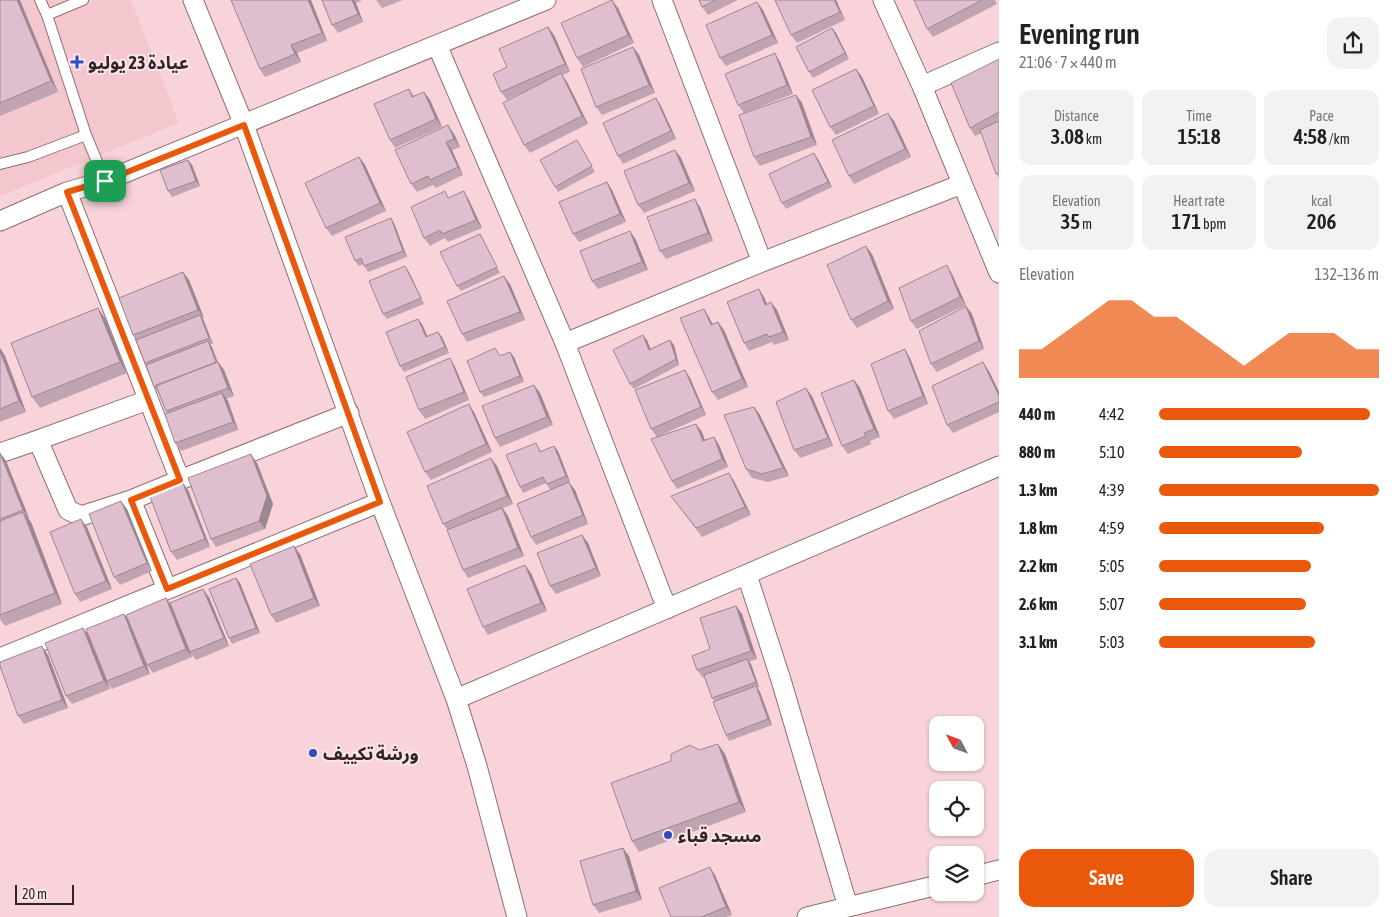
<!DOCTYPE html>
<html lang="en">
<head>
<meta charset="utf-8">
<style>
	body { margin:0; font-family:"Asap Condensed","Noto Sans Arabic",sans-serif; background:#f2f2f2; color:#222; height:100vh; display:flex; flex-direction:column; font-size:19px; white-space:nowrap }
	* { box-sizing:border-box; margin:0 }
	p { font-size:16px; color:#767676 }
	.icon { flex:none; width:28px; height:28px; fill:none; stroke:currentColor; stroke-width:2; stroke-linecap:round; stroke-linejoin:round }
	.map { position:relative; flex:1; overflow:hidden }
	.drawer { display:flex; flex-direction:column; background:#fff; width:400px }
	.drawer>* { flex:none }
	.needle { width:32px; rotate:311deg }
	.buttons { position:absolute; left:929px; top:716px; display:grid; gap:10px }
	.buttons a { display:grid; place-items:center; width:55px; height:55px; border-radius:10px; background:#fff; box-shadow:0 1px 4px #0004; font-size:25px }
	.scale { position:absolute; left:15px; bottom:12px; width:59px; box-sizing:border-box; padding-left:5px; border:2px solid #312426; border-top:0; font-size:14px; line-height:18px; white-space:nowrap; color:#312426; -webkit-text-stroke:4px #fce5e9; paint-order:stroke }
	.pin { position:absolute; display:grid; place-items:center; width:42px; height:42px; color:#fff; margin:-21px; border-radius:10px; box-shadow:0 2px 8px #0006 }
	.round { display:grid; place-items:center; flex:none; width:52px; height:52px; border-radius:15px; background:#f2f2f2 }
	.overview { display:flex; align-items:center; justify-content:space-between; height:85px; padding:0 20px }
	h1 { font-size:28px; font-weight:600; line-height:38px }
	.figures { display:grid; grid-template-columns:repeat(3,1fr); gap:8px; height:85px; padding:5px 20px }
	.figures div { display:grid; align-content:center; border-radius:12px; background:#f2f2f2; text-align:center }
	.figures b { font-size:21px; font-weight:600 }
	.figures small { font-size:14px; font-weight:400 }
	.figures p { font-size:14px }
	.chart { height:140px; padding:10px 20px }
	.chart p { display:flex; justify-content:space-between }
	.chart svg { width:100%; height:90px; margin-top:5px; fill:#ea580c; opacity:.7 }
	.cta { display:flex; gap:10px; margin-top:auto; padding:10px 20px }
	.cta a { flex:1; height:58px; border-radius:15px; background:#ea580c; color:#fff; font-size:20px; font-weight:600; line-height:58px; text-align:center }
	.cta a+a { background:#f2f2f2; color:#222 }
	ul { padding:0 20px; list-style:none; font-size:16px }
	li { display:grid; grid-template-columns:80px 60px 1fr; align-items:center; height:38px }
	li i { height:12px; border-radius:6px; background:#ea580c }
	main { display:flex; flex:1; min-height:0 }
	.map>svg:first-child { display:block }
</style>
</head>
<body>
<main>
<div class="map">
<svg width="999" height="917" viewBox="0 0 999 917">
	<rect width="100%" height="100%" fill="#f8d4da"/>
	<path fill="#f4c7cf" d="M0,0H131L179,123L0,196Z"/>
	<g fill="none" stroke-linecap="round" stroke-linejoin="round">
		<defs>
			<path id="service" d="M40,0L47,15L83,0
				M47,15L86,135L105,181
				M0,164L28,157L86,135"/>
			<path id="minor" d="M193,0L244,125L380,502L456,699L477,766L517,917
				M662,0L762,262
				M883,0L922,86L999,273
				M437,45L565,343L667,609
				M922,86L999,52
				M0,221L67,192L105,181L546,0
				M565,343L762,262L962,184
				M38,440L68,510L81,516L131,500L180,480L67,192
				M0,453L38,440L148,400
				M180,480L349,413
				M131,500L167,589
				M747,575L781,680L848,907
				M0,658L380,502
				M456,699L999,466
				M975,876L999,870
				M807,917L938,885"/>
		</defs>
		<use href="#service" stroke="#8e6e73" stroke-width="12"/>
		<use href="#minor" stroke="#8e6e73" stroke-width="21"/>
		<use href="#service" stroke="#fff" stroke-width="10"/>
		<use href="#minor" stroke="#fff" stroke-width="19"/>
	</g>
	<path fill="#c0a4b2" d="M0,0L58,92L0,116Z
		M231,0H311L327,41L297,53L301,62L265,77L260,69Z
		M322,0H361V1L356,3L363,22L338,33L332,25Z
		M376,0H403L382,8Z
		M699,0H738L708,15L702,7Z
		M836,0L845,20L797,43L791,35Z
		M914,0H995L997,4L933,37L927,29Z
		M618,8L634,43L583,67L577,58Z
		M763,10L778,43L726,66L720,58Z
		M548,27L554,35L570,72L562,75L567,82L588,124L530,153L524,145L521,93L507,100L501,92L507,67Z
		M832,28L836,33L849,59L813,78L809,72Z
		M633,47L639,55L655,93L602,115L596,107Z
		M999,59V178L996,174L981,133L975,136L970,128Z
		M780,62L793,94L744,113L738,105Z
		M856,69L862,77L879,114L836,135L830,127Z
		M409,89L414,96L424,92L430,100L442,127L395,148L390,140Z
		M796,95L802,103L817,145L760,166L754,157Z
		M656,98L661,106L676,139L623,164L618,156Z
		M894,121L911,157L854,184L849,176Z
		M454,134L460,147L452,150L463,175L436,188L433,185L417,192L411,184Z
		M581,146L595,172L558,192L555,187Z
		M675,150L681,158L695,191L644,213L638,205Z
		M359,157L365,165L386,211L332,236L326,228Z
		M818,159L832,187L786,209L782,203Z
		M188,160L192,165L200,186L172,197L168,191Z
		M607,182L612,190L626,222L579,242L573,234Z
		M449,197L469,200L482,228L448,242L445,238L430,246L424,238Z
		M700,207L713,241L666,259L660,251Z
		M391,218L394,223L407,257L368,272L363,264L359,266L355,261Z
		M630,231L636,240L648,270L598,289L592,281Z
		M480,234L483,239L500,273L461,291L457,286Z
		M872,254L894,309L857,328L851,320Z
		M183,272L189,280L204,318L202,319L213,344H210L212,347L218,362L224,370L234,396L226,399L228,401L238,430L181,451L175,443L167,413L158,392L154,387L136,340L133,335Z
		M409,272L424,304L387,319L383,314Z
		M952,274L966,305L917,329L911,321Z
		M510,284L525,320L467,342L462,334Z
		M764,297L767,304L777,310L789,340L774,345L772,342L749,351L744,343Z
		M966,306L972,314L984,349L937,372L931,364Z
		M709,317L713,324L724,330L748,387L718,400L712,392Z
		M105,318L127,373L40,408L32,397Z
		M422,324L427,336L438,332L442,337L449,353L404,372L400,366Z
		M647,340L650,349L670,340L674,345L679,365L634,389L630,384Z
		M0,348L5,356L26,412L0,422Z
		M500,356L514,357L524,382L484,397L480,392Z
		M450,358L455,367L469,400L425,419L419,410Z
		M910,358L928,404L894,419L888,411Z
		M685,370L690,378L706,415L657,437L696,424L702,432L705,440L714,437L719,445L728,467L677,489L672,481L657,437L651,429Z
		M989,371L999,392V412L953,433L947,425Z
		M854,380L860,388L880,437L870,441L871,444L848,454L842,446Z
		M534,385L540,393L553,425L500,447L495,438Z
		M812,396L833,446L800,458L794,450Z
		M754,407L760,415L789,476L768,482L752,478L746,469Z
		M474,412L492,452L431,480L425,472Z
		M536,443L541,451L554,446L558,451L570,482L550,490L546,483L523,493L520,487Z
		M0,453L6,461L29,518H28L31,522L62,604L5,626L0,619Z
		M257,463L273,504L265,529L216,547L211,539Z
		M497,466L513,504L503,508L508,516L524,556L468,578L463,570L447,529L443,524Z
		M734,481L751,515L702,537L671,496Z
		M188,490L210,547L177,560L171,552Z
		M575,490L588,524L536,545L531,537Z
		M127,509L152,571L120,585L114,577Z
		M87,527L112,589L80,602L75,594Z
		M582,535L588,543L601,576L556,594L550,586Z
		M300,554L320,606L276,623L271,615Z
		M531,573L547,611L488,635L483,627Z
		M236,578L240,583L260,633L232,644L229,638Z
		M209,597L229,646L196,660L190,652L178,622L192,657L153,673L147,665L171,605Z
		M736,606L742,614L757,659L749,662L751,664L759,687L757,688L760,692L772,725L729,741L726,735L715,702L712,698L704,677L703,678L697,670Z
		M124,614L129,622L150,674L112,689L107,681L110,689L72,704L66,696L83,628L89,636Z
		M48,655L68,708L24,724L18,716Z
		M718,744L725,754L746,812L639,852L632,841L699,750Z
		M629,856L642,900L599,913L593,905Z
		M715,875L732,915L726,917H671Z"/>
	<path fill="#9c8691" d="M17,0H20L58,92L51,81Z
		M308,0H311L327,41L322,33Z
		M352,0H354L356,3L363,22L358,14Z
		M612,0L618,8L634,43L628,35Z
		M834,0H836L845,20L840,12Z
		M757,2L763,10L778,43L772,35Z
		M548,27L554,35L570,72L565,64Z
		M832,28L836,33L849,59L845,53Z
		M291,45L297,53L301,62L295,54Z
		M633,47L639,55L655,93L649,85Z
		M775,53L780,62L793,94L787,85Z
		M856,69L862,77L879,114L874,106Z
		M561,73L567,82L588,124L582,116Z
		M424,92L430,100L442,127L436,119Z
		M796,95L802,103L817,145L811,137Z
		M656,98L661,106L676,139L671,131Z
		M888,113L894,121L911,157L905,149Z
		M448,125L454,134L460,147L454,139Z
		M446,142L452,150L463,175L458,167Z
		M675,150L681,158L695,191L689,183Z
		M814,153L818,159L832,187L828,182Z
		M359,157L365,165L386,211L380,203Z
		M188,160L192,165L200,186L196,181Z
		M607,182L612,190L626,222L620,214Z
		M464,191L469,200L482,228L476,220Z
		M695,199L700,207L713,241L708,233Z
		M391,218L394,223L407,257L403,251Z
		M630,231L636,240L648,270L642,262Z
		M866,246L872,254L894,309L888,301Z
		M947,265L952,274L966,305L960,297Z
		M405,266L409,272L424,304Z
		M183,272L189,280L204,318L198,310Z
		M504,276L510,284L525,320L520,312Z
		M759,289L764,297L770,313L765,305Z
		M771,302L777,310L789,340L783,332Z
		M966,306L972,314L984,349L979,341Z
		M98,308L105,318L127,373L120,362Z
		M704,309L709,317L716,333L711,325Z
		M200,315L204,321L213,344L209,338Z
		M418,319L422,324L430,342L426,337Z
		M718,322L724,330L748,387L742,379Z
		M438,332L442,337L449,353L445,347Z
		M643,335L647,340L653,355L649,350Z
		M670,340L674,345L679,365L676,359Z
		M208,341L212,347L220,369L217,363Z
		M0,348L5,356L26,412L19,401L0,351Z
		M905,349L910,358L928,404L923,396Z
		M510,352L514,357L524,382L520,376Z
		M450,358L455,367L469,400L464,392Z
		M218,362L224,370L234,396L228,388Z
		M983,362L989,371L999,392V396Z
		M685,370L690,378L706,415L701,407Z
		M854,380L860,388L880,437L874,429Z
		M534,385L540,393L553,425L547,417Z
		M806,388L812,396L833,446L828,438Z
		M222,393L228,401L238,430L233,422Z
		M469,404L474,412L492,452L486,444Z
		M754,407L760,415L789,476L783,468Z
		M696,424L702,432L708,449L703,441Z
		M714,437L719,445L728,467L722,459Z
		M554,446L558,451L570,482L566,476Z
		M0,453L6,461L29,518L23,510Z
		M251,454L257,463L273,504L265,529L259,521Z
		M491,458L497,466L513,504L507,496Z
		M729,473L734,481L751,515L745,507Z
		M182,481L188,490L210,547L205,539Z
		M569,482L575,490L588,524L583,515Z
		M121,501L127,509L152,571L147,563Z
		M502,508L508,516L524,556L518,548Z
		M23,512L31,522L62,604L55,593Z
		M81,519L87,527L112,589L106,581Z
		M582,535L588,543L601,576L596,568Z
		M294,546L300,554L320,606L314,598Z
		M525,565L531,573L547,611L541,603Z
		M236,578L240,583L260,633L256,628Z
		M203,589L209,597L229,646L224,638Z
		M166,598L172,606L192,657L186,649Z
		M736,606L742,614L757,659L751,651Z
		M124,614L129,622L150,674L144,666Z
		M83,628L89,636L110,689L104,681Z
		M42,646L48,655L68,708L62,700Z
		M747,659L751,664L759,687L756,682Z
		M756,686L760,692L772,725L768,719Z
		M718,744L725,754L746,812L739,802Z
		M623,848L629,856L642,900L636,891Z
		M710,867L715,875L732,915L726,907Z"/>
	<path fill="#dfbfcf" stroke="#9c8691" d="M0,0H17L51,81L0,103Z
		M231,0H308L322,33L291,45L295,54L260,69Z
		M322,0H352L358,14L332,25Z
		M612,0L628,35L577,58L561,23Z
		M699,0H716L702,7Z
		M775,0H834L840,12L791,35Z
		M914,0H982L927,29Z
		M757,2L772,35L720,58L706,25Z
		M548,27L565,64L501,92L493,74L507,67L499,49Z
		M832,28L845,53L809,72L796,47Z
		M633,47L649,85L596,107L581,69Z
		M775,53L787,85L738,105L725,74Z
		M999,59V112L970,128L951,83Z
		M856,69L874,106L830,127L812,90Z
		M561,73L582,116L524,145L503,103Z
		M409,89L412,97L424,92L436,119L390,140L374,104Z
		M796,95L811,137L754,157L739,115Z
		M656,98L671,131L618,156L603,123Z
		M888,113L905,149L849,176L832,140Z
		M999,121V172L996,174L980,130Z
		M448,125L454,139L446,142L458,167L430,180L428,176L411,184L395,150Z
		M577,140L592,166L555,187L540,160Z
		M675,150L689,183L638,205L624,171Z
		M814,153L828,182L782,203L769,174Z
		M359,157L380,203L326,228L305,183Z
		M188,160L196,181L168,191L160,170Z
		M607,182L620,214L573,234L559,202Z
		M445,191L448,198L464,191L476,220L442,234L440,230L424,238L411,207Z
		M695,199L708,233L660,251L647,217Z
		M391,218L403,251L364,266L361,258L355,261L345,237Z
		M630,231L642,262L592,281L580,251Z
		M480,234L497,267L457,286L440,252Z
		M866,246L888,301L851,320L827,265Z
		M947,265L960,297L911,321L899,288Z
		M405,266L421,298L383,314L369,281Z
		M183,272L198,310L133,335L119,298Z
		M504,276L520,312L462,334L447,301Z
		M759,289L765,305L771,302L783,332L769,337L767,334L744,343L727,302Z
		M966,306L979,341L931,364L919,331Z
		M98,308L120,362L32,397L11,343Z
		M704,309L711,325L718,322L742,379L712,392L680,318Z
		M200,315L209,338L145,363L136,340Z
		M418,319L426,337L438,332L445,347L400,366L386,332Z
		M643,335L649,350L670,340L676,359L630,384L613,350Z
		M208,341L216,362L154,387L146,365Z
		M495,348L500,356L510,352L520,376L480,392L467,361Z
		M905,349L923,396L888,411L871,364Z
		M0,351L19,401L0,409Z
		M450,358L464,392L419,410L406,377Z
		M218,362L228,388L166,411L156,385Z
		M983,362L999,396V402L947,425L932,386Z
		M685,370L701,407L651,429L635,390Z
		M854,380L874,429L864,433L866,436L842,446L821,393Z
		M534,385L547,417L495,438L482,406Z
		M806,388L828,438L794,450L776,402Z
		M222,393L233,422L175,443L165,414Z
		M469,404L486,444L425,472L407,432Z
		M754,407L783,468L762,474L746,469L724,415Z
		M696,424L703,441L714,437L722,459L672,481L651,439Z
		M536,443L540,452L554,446L566,476L547,484L543,477L520,487L506,455Z
		M0,453L23,510L0,519Z
		M251,454L267,496L259,521L211,539L188,478Z
		M491,458L507,496L443,524L427,486Z
		M729,473L745,507L696,528L671,496Z
		M182,481L205,539L171,552L149,494Z
		M569,482L583,515L531,537L517,504Z
		M121,501L147,563L114,577L89,514Z
		M502,508L518,548L463,570L447,530Z
		M23,512L55,593L0,615V521Z
		M81,519L106,581L75,594L50,532Z
		M582,535L596,568L550,586L537,553Z
		M294,546L314,598L271,615L250,564Z
		M525,565L541,603L483,627L467,589Z
		M236,578L256,628L229,638L209,589Z
		M203,589L224,638L190,652L170,603Z
		M166,598L186,649L147,665L126,615Z
		M736,606L751,651L697,670L692,656L710,649L700,618Z
		M124,614L144,666L107,681L86,629Z
		M83,628L104,681L66,696L45,643Z
		M42,646L62,700L18,716L0,666V662Z
		M747,659L756,682L712,698L704,675Z
		M756,686L768,719L726,735L713,702Z
		M718,744L739,802L632,841L611,783L671,761V754L690,745L699,750Z
		M623,848L636,891L593,905L580,861Z
		M710,867L726,907L701,917H671L659,888Z"/>
	<g fill="none" stroke-linecap="round" stroke-linejoin="round">
		<defs>
			<path id="route" d="M244,125L380,502L167,589L131,500L180,480L67,192L105,181Z"/>
		</defs>
		<use href="#route" stroke="#fff" stroke-width="10"/>
		<use href="#route" stroke="#ea580c" stroke-width="6"/>
	</g>
	<g fill="#2f4dbe" stroke="#fce5e9" stroke-width="2">
		<path d="M74.5 54.5h5v5h5v5h-5v5h-5v-5h-5v-5h5z"/>
		<circle cx="313" cy="753" r="5"/>
		<circle cx="668" cy="835" r="5"/>
	</g>
	<g text-anchor="middle" dominant-baseline="central" stroke-width="4" stroke-linejoin="round" paint-order="stroke">
		<g font-size="18" font-weight="bold" fill="#312426" stroke="#fce5e9" text-anchor="start">
			<text x="88" y="62">عيادة 23 يوليو</text>
			<text x="323" y="753">ورشة تكييف</text>
			<text x="678" y="835">مسجد قباء</text>
		</g>
	</g>
</svg>
<div class="buttons">
<a><svg class="needle" viewBox="-14 -14 28 28"><path d="M0-13l5 13h-10z" fill="#e53935"/><path d="M0 13l5-13h-10z" fill="#767676"/></svg></a>
<a><svg class="icon" aria-label="locate" viewBox="0 0 24 24"><circle cx="12" cy="12" r="6"/><path d="M12 2v4M12 18v4M2 12h4M18 12h4"/></svg></a>
<a><svg class="icon" aria-label="layers" viewBox="0 0 24 24"><path d="M12 4l9 5-9 5-9-5zM3 14l9 5 9-5"/></svg></a>
</div>
<div class="scale">20 m</div>
<div class="pin" style="left:105px;top:181px;background:#1e9e55"><svg class="icon" aria-label="arrive" viewBox="0 0 24 24"><path d="M6 21V4h12l-3 4 3 4H6"/></svg></div>
</div>
<section class="drawer">
<div class="overview"><div><h1>Evening run</h1><p>21:06 · 7 × 440 m</p></div><a class="round"><svg class="icon" aria-label="share" viewBox="0 0 24 24"><path d="M12 15V3M7 8l5-5 5 5M5 13v7h14v-7"/></svg></a></div>
<div class="figures">
<div><p>Distance</p><b>3.08<small> km</small></b></div>
<div><p>Time</p><b>15:18</b></div>
<div><p>Pace</p><b>4:58<small> /km</small></b></div>
</div>
<div class="figures">
<div><p>Elevation</p><b>35<small> m</small></b></div>
<div><p>Heart rate</p><b>171<small> bpm</small></b></div>
<div><p>kcal</p><b>206</b></div>
</div>
<div class="chart"><p><span>Elevation</span>132–136 m</p>
<svg viewBox="0 0 160 44" preserveAspectRatio="none"><path d="M0 44V30L10 30L20 22L30 14L40 6L50 6L60 14L70 14L80 22L90 30L100 38L110 30L120 22L130 22L140 22L150 30L160 30V44z"/></svg>
</div>
<ul>
<li><b>440 m</b>4:42<i style="width:96%"></i></li>
<li><b>880 m</b>5:10<i style="width:65%"></i></li>
<li><b>1.3 km</b>4:39<i style="width:100%"></i></li>
<li><b>1.8 km</b>4:59<i style="width:75%"></i></li>
<li><b>2.2 km</b>5:05<i style="width:69%"></i></li>
<li><b>2.6 km</b>5:07<i style="width:67%"></i></li>
<li><b>3.1 km</b>5:03<i style="width:71%"></i></li>
</ul>
<div class="cta"><a>Save</a><a>Share</a></div>
</section>
</main>
</body>
</html>
